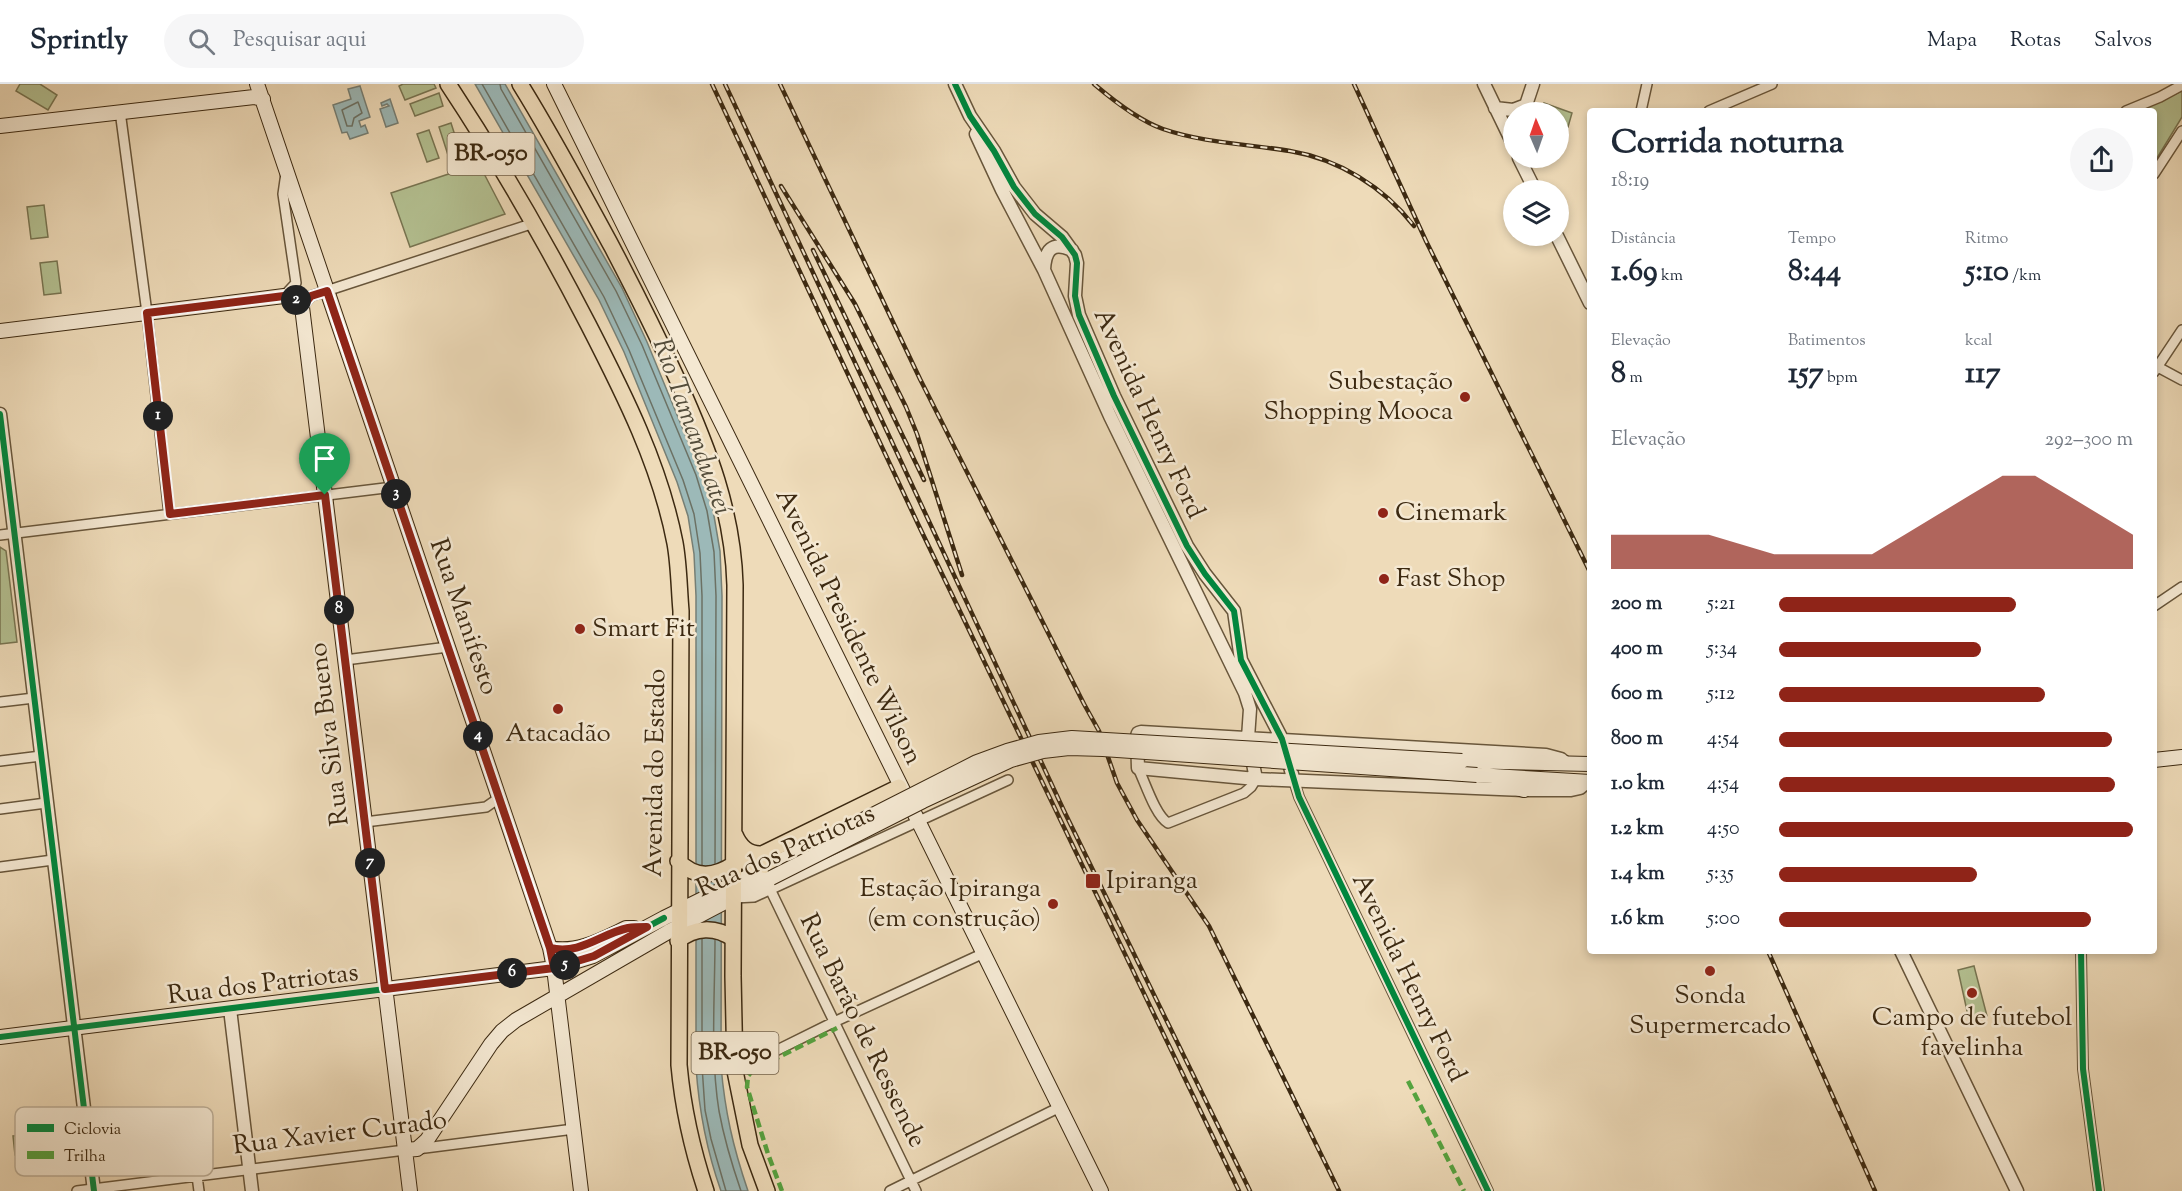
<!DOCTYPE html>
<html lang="pt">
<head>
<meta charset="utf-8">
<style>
	body { margin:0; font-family:"Sorts Mill Goudy",serif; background:#f6f6f7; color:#1f2937; height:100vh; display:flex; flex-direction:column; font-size:22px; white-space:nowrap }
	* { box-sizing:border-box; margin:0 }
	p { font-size:20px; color:#747a83 }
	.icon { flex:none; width:33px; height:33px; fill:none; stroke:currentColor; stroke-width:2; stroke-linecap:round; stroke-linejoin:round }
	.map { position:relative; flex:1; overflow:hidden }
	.panel { position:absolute; left:1587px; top:24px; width:570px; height:846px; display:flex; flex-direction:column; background:#fff; border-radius:6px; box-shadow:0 3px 9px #0003 }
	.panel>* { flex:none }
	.needle { width:39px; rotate:358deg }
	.fabs { position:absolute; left:1503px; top:18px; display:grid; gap:12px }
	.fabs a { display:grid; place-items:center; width:66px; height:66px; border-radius:50%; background:#fff; box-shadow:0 3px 9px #0003; font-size:30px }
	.pin { position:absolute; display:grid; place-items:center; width:51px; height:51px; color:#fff; margin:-62px -26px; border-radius:50% 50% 50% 0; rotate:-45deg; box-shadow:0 0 6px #0007 }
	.pin .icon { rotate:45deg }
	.km { position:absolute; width:30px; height:30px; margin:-15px; border-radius:50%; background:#222; color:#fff; font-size:16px; line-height:30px; text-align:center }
	.round { display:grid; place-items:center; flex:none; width:63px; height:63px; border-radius:32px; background:#f6f6f7 }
	.headline { display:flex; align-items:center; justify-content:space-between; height:102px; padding:0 24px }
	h1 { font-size:33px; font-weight:700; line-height:45px }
	.stats { display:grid; grid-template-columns:repeat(3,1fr); gap:9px; height:102px; padding:6px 24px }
	.stats div { display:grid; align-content:center }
	.stats b { font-size:30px; font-weight:700 }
	.stats small { font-size:16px; font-weight:400 }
	.stats p { font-size:16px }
	.chart { height:168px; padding:12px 24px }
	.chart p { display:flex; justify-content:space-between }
	.chart svg { width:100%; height:108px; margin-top:6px; fill:#8f2418; opacity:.7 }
	ul { padding:0 24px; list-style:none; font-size:20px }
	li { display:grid; grid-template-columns:96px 72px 1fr; align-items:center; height:45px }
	li i { height:15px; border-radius:8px; background:#8f2418 }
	header { display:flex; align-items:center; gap:36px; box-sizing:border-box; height:84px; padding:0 30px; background:#fff; border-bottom:2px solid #e0e1e3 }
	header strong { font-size:28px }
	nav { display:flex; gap:33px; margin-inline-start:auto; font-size:21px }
	.search { width:420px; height:54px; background:#f6f6f7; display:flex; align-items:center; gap:15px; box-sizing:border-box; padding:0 21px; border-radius:33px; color:#747a83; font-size:22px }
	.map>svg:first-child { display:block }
</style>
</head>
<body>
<header>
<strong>Sprintly</strong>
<div class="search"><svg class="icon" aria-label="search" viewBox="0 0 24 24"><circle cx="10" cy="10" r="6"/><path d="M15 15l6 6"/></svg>Pesquisar aqui</div>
<nav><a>Mapa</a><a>Rotas</a><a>Salvos</a></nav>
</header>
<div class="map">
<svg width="2182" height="1107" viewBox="0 0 2182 1107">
	<rect width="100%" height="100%" fill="#eedbb9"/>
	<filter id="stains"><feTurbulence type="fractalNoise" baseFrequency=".00333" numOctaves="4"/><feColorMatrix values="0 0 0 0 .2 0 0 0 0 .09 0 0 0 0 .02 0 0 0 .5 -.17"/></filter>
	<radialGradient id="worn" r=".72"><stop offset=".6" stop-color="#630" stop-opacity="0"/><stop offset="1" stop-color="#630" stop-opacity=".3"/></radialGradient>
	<path fill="#b4c192" stroke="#787552" stroke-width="1.5" d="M20,0H40L57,11L48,26L16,7Z
		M403,0H434L436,4L405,16L399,2Z
		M2182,7V33L2154,79V27H2139Z
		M439,9L443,22L415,32L410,20Z
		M1544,19L1572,29L1568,43L1559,39L1558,28H1541Z
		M451,39L460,67L448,71L439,43Z
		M429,46L439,74L427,78L417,50Z
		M479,80L505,130L410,163L391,109Z
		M44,121L48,153L31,155L27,123Z
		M57,177L61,209L44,211L40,179Z
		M0,463L6,467L17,558L0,560Z
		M1974,882L1987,932L1969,936L1958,886Z
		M25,1051L27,1070L15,1071L13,1052Z"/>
	<path fill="#9cb9b8" stroke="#767f75" stroke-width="1.5" d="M475,0H505L622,204L647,258L701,389L713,426L720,467L722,512L721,982C725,1028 733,1063 748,1107H721C706,1065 699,1027 696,983V512L694,470L688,432L677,398L624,268L599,216Z
		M360,2L370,33L359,37L361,43L365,41L368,49L350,55L347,48L342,49L333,21L351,15L348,5Z
		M390,15L398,39L386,43L380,25L389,22L387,20L382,22L381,19Z"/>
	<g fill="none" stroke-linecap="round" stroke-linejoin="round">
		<path stroke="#6c7164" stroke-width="1.5" d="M482,0L604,213L629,266L683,396L694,430L700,469L702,512V781
			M500,0L501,5L616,207L642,261L696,391L707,427L714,468L716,512L715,779
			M358,18L362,29L354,34L352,42H347L342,26Z
			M702,855V982L705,1026L711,1055L726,1107
			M715,856C715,912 710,971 719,1027C724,1054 732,1081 741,1107"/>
		<defs>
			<path id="minor" d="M120,27L147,229L169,430
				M1641,27L1647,0
				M1709,27L1772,0
				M2126,27L2160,13L2182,1
				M2154,90L2182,47
				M284,212L296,199L283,110L286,89
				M302,223L311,212L534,139
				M2154,281L2182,296
				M2154,288L2182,246
				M0,451L393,403
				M2154,522L2182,503
				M345,576L448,563
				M0,618L34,614
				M0,677L41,672
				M1138,684C1145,698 1155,731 1168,739L1244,709L1251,703L1256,695
				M1294,697L1299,713L1488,1107
				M0,725L46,719
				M365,738L486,723L499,714
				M0,783L53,776
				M770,805L916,1107
				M734,814L754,813L1008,696
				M2081,867L2083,985L2099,1107
				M735,987L834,938L984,869
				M417,1065L574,1045
				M197,1092L199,1107
				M77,1107L405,1066
				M890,1107L1058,1024"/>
			<path id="tertiary" d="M955,0L970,32L994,67L1014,103L1035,130L1062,153L1075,171L1077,179L1075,212L1079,231L1114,312L1187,462L1205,490L1234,527L1241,576L1282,655L1294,697
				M1484,0L1514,62
				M1495,24L1513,26L1526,21
				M1524,27L1533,0
				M976,50L1002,106L1044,186L1110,332L1245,609L1250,625L1248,654L1256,695
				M1519,74L1535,106
				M1557,152L1590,219
				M1044,186C1045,166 1052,157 1072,166
				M0,330L94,1107
				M1566,679L1561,675L1546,671L1141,648L1138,649L1137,652L1138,684L1256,695L1524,706H1571L1580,704L1587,698
				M1901,867L2017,1107
				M230,925L252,1107"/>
			<path id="secondary" d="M257,0L550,864L554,884L581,1107
				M554,0L1101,1107
				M0,42L254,13L263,15
				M0,247L284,212L295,214L302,223L410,1107
				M2154,676L2182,673
				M1462,677L1590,680
				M1477,691L1590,698
				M1500,699L1524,706
				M550,864C577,870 603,855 626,844H634
				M0,953L554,884L593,872L664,834L863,736
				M405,1066L417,1065L427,1056L491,960L502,947L516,936L668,848L771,794"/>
			<path id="trunk" d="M448,0C499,77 545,157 588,240C624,310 660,381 675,459C679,481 679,504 681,527L679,981C683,1025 692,1065 706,1107
				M520,0C553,53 582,108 612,163C635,207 657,251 678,297C708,364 733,427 735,501L733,892L735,987L750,1061L767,1107
				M735,751C740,763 748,771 762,770L899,703
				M678,777C696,795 714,793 734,780
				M742,777L768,782
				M678,857C694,843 716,842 733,855"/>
		</defs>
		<use href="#minor" stroke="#68563b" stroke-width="12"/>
		<use href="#tertiary" stroke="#68563b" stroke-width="15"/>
		<use href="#secondary" stroke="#3c2911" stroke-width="16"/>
		<use href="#trunk" stroke="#3c2911" stroke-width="18"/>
		<use href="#minor" stroke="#f4e8d2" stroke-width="9"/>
		<use href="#tertiary" stroke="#f4e8d2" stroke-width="12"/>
		<use href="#secondary" stroke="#f4e8d2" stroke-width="14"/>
		<use href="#trunk" stroke="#eedbb9" stroke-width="15"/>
		<defs>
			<path id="rail" d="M712,0L918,440L1239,1107
				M725,0L1065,729L1250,1107
				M780,0L920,295L1084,620L1099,647L1117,699L1137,736L1209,842L1339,1107
				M1094,0C1114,17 1138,36 1163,45C1204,59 1247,60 1290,67C1338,75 1384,103 1414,142
				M1354,0L1426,157L1590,488
				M781,102L855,220L906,323L917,350L962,491
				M813,166L924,396
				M1768,867L1875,1107"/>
		</defs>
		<use href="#rail" stroke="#3c2911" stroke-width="4.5"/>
		<use href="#rail" stroke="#f4e8d2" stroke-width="2" stroke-dasharray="7" stroke-linecap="butt"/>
		<defs>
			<path id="secondary-bridge" d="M863,736L977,678L1007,667L1039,658L1072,654L1462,677
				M771,794L923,717L1011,676L1043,667L1069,664L1103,665L1477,691"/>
		</defs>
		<use href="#secondary-bridge" stroke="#3c2911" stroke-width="16" stroke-linecap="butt"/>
		<use href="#secondary-bridge" stroke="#f4e8d2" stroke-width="14"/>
		<path stroke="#54a33f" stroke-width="4.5" stroke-dasharray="9 4.5" stroke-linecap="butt" d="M1408,997L1464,1107
			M782,1107L768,1070L747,1003L748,992L753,986L837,944"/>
		<defs>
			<path id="cycleway" d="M955,0L970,32L994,67L1014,103L1035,130L1062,153L1075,171L1077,179L1075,212L1079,231L1114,312L1187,462L1205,490L1234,527L1241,576L1282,655L1299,713L1488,1107
				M0,330L94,1107
				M2081,867L2083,985L2099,1107
				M0,953L554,884L593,872L664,834"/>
		</defs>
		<use href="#cycleway" stroke="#f4e8d2" stroke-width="10"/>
		<use href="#cycleway" stroke="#00873e" stroke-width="6"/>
	</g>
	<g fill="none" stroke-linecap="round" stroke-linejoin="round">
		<defs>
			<path id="route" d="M325,411L170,430L147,229L284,212L295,214L302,223L311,212L327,207L550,864L554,884L594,872L647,843C641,843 634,843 628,844C600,850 581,871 550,864L554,884L385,905L325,411"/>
		</defs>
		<use href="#route" stroke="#fff" stroke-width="12"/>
		<use href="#route" stroke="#8f2418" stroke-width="8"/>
	</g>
	<g fill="#8f2418" stroke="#f4e8d2" stroke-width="2">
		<circle cx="1465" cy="313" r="6"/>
		<circle cx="1383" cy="429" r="6"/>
		<circle cx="1384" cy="495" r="6"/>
		<circle cx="580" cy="545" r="6"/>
		<circle cx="558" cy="625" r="6"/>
		<rect x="1085" y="789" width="16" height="16" rx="3"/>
		<circle cx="1053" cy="820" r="6"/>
		<circle cx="1710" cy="887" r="6"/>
		<circle cx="1972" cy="909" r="6"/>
	</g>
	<g text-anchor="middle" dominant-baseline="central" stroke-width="5" stroke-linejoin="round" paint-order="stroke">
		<g fill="#f4e8d2" stroke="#73624b" stroke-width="1.5">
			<rect x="447.5" y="49" width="87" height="42" rx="4.5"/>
			<rect x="691.5" y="948" width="87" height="42" rx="4.5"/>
		</g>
		<g font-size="24" font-weight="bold" fill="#3c2911">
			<text x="491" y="70">BR-050</text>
			<text x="735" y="969">BR-050</text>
		</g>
		<g font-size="26" fill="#3c2911" stroke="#f4e8d2" text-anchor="start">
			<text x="1453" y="298" text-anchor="end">Subestação<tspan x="1453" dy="30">Shopping Mooca</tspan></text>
			<text x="1395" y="429">Cinemark</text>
			<text x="1396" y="495">Fast Shop</text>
			<text x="592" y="545">Smart Fit</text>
			<text x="558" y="650" text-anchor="middle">Atacadão</text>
			<text x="1106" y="797">Ipiranga</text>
			<text x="1041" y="805" text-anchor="end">Estação Ipiranga<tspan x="1041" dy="30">(em construção)</tspan></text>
			<text x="1710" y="912" text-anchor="middle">Sonda<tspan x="1710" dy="30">Supermercado</tspan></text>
			<text x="1972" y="934" text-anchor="middle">Campo de futebol<tspan x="1972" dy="30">favelinha</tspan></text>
		</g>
		<g font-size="26" fill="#3c2911" stroke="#f4e8d2">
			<text transform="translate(1148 330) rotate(65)">Avenida Henry Ford</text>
			<text transform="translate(463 533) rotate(71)">Rua Manifesto</text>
			<text transform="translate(848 543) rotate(64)">Avenida Presidente Wilson</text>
			<text transform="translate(330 650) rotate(-97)">Rua Silva Bueno</text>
			<text transform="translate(656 689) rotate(-89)">Avenida do Estado</text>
			<text transform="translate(786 768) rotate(-24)">Rua dos Patriotas</text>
			<text transform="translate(1408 894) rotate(64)">Avenida Henry Ford</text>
			<text transform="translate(263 901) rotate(-7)">Rua dos Patriotas</text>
			<text transform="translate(862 947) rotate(64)">Rua Barão de Ressende</text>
			<text transform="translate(340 1050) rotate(-7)">Rua Xavier Curado</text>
		</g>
		<g font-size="27" font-style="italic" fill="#544d3b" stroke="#f4e8d2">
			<text transform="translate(691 343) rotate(70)">Rio Tamanduateí</text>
		</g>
	</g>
	<rect x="15" y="1023" width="198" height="69" rx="9" fill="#f4e8d2" stroke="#bdaf98" stroke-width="1.5"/>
	<rect x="27" y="1040" width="27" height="8" fill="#00873e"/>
	<rect x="27" y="1067" width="27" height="8" fill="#54a33f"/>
	<g font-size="16" fill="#3c2911">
		<text x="64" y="1050">Ciclovia</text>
		<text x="64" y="1077">Trilha</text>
	</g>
	<rect width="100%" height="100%" filter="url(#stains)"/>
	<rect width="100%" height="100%" fill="url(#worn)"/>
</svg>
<div class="fabs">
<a><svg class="needle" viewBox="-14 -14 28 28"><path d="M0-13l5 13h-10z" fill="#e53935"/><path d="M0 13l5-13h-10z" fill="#747a83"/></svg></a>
<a><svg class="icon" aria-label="layers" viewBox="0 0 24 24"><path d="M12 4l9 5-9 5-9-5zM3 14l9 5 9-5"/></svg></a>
</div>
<div class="pin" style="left:325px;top:411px;background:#1e9e55"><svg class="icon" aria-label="arrive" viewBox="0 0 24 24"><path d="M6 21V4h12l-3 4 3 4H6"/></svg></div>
<b class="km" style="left:158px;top:332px">1</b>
<b class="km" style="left:296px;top:216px">2</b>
<b class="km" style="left:396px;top:410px">3</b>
<b class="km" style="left:478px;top:652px">4</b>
<b class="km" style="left:565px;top:881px">5</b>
<b class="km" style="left:512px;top:889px">6</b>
<b class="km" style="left:370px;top:779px">7</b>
<b class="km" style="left:339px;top:526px">8</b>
<section class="panel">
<div class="headline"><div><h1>Corrida noturna</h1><p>18:19</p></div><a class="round"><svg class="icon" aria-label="share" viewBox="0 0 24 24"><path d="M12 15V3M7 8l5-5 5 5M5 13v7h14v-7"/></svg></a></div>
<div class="stats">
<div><p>Distância</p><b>1.69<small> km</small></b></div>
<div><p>Tempo</p><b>8:44</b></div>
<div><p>Ritmo</p><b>5:10<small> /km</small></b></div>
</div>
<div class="stats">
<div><p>Elevação</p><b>8<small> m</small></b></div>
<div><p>Batimentos</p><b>157<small> bpm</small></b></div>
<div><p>kcal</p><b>117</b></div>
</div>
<div class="chart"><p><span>Elevação</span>292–300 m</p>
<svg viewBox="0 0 160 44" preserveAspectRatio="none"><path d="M0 44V30L10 30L20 30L30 30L40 34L50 38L60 38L70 38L80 38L90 30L100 22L110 14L120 6L130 6L140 14L150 22L160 30V44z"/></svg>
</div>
<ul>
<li><b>200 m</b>5:21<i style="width:67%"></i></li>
<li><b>400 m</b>5:34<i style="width:57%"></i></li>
<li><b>600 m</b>5:12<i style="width:75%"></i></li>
<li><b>800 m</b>4:54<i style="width:94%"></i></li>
<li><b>1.0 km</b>4:54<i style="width:95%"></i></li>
<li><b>1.2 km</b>4:50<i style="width:100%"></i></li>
<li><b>1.4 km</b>5:35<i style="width:56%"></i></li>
<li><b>1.6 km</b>5:00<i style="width:88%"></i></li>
</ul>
</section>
</div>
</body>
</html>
